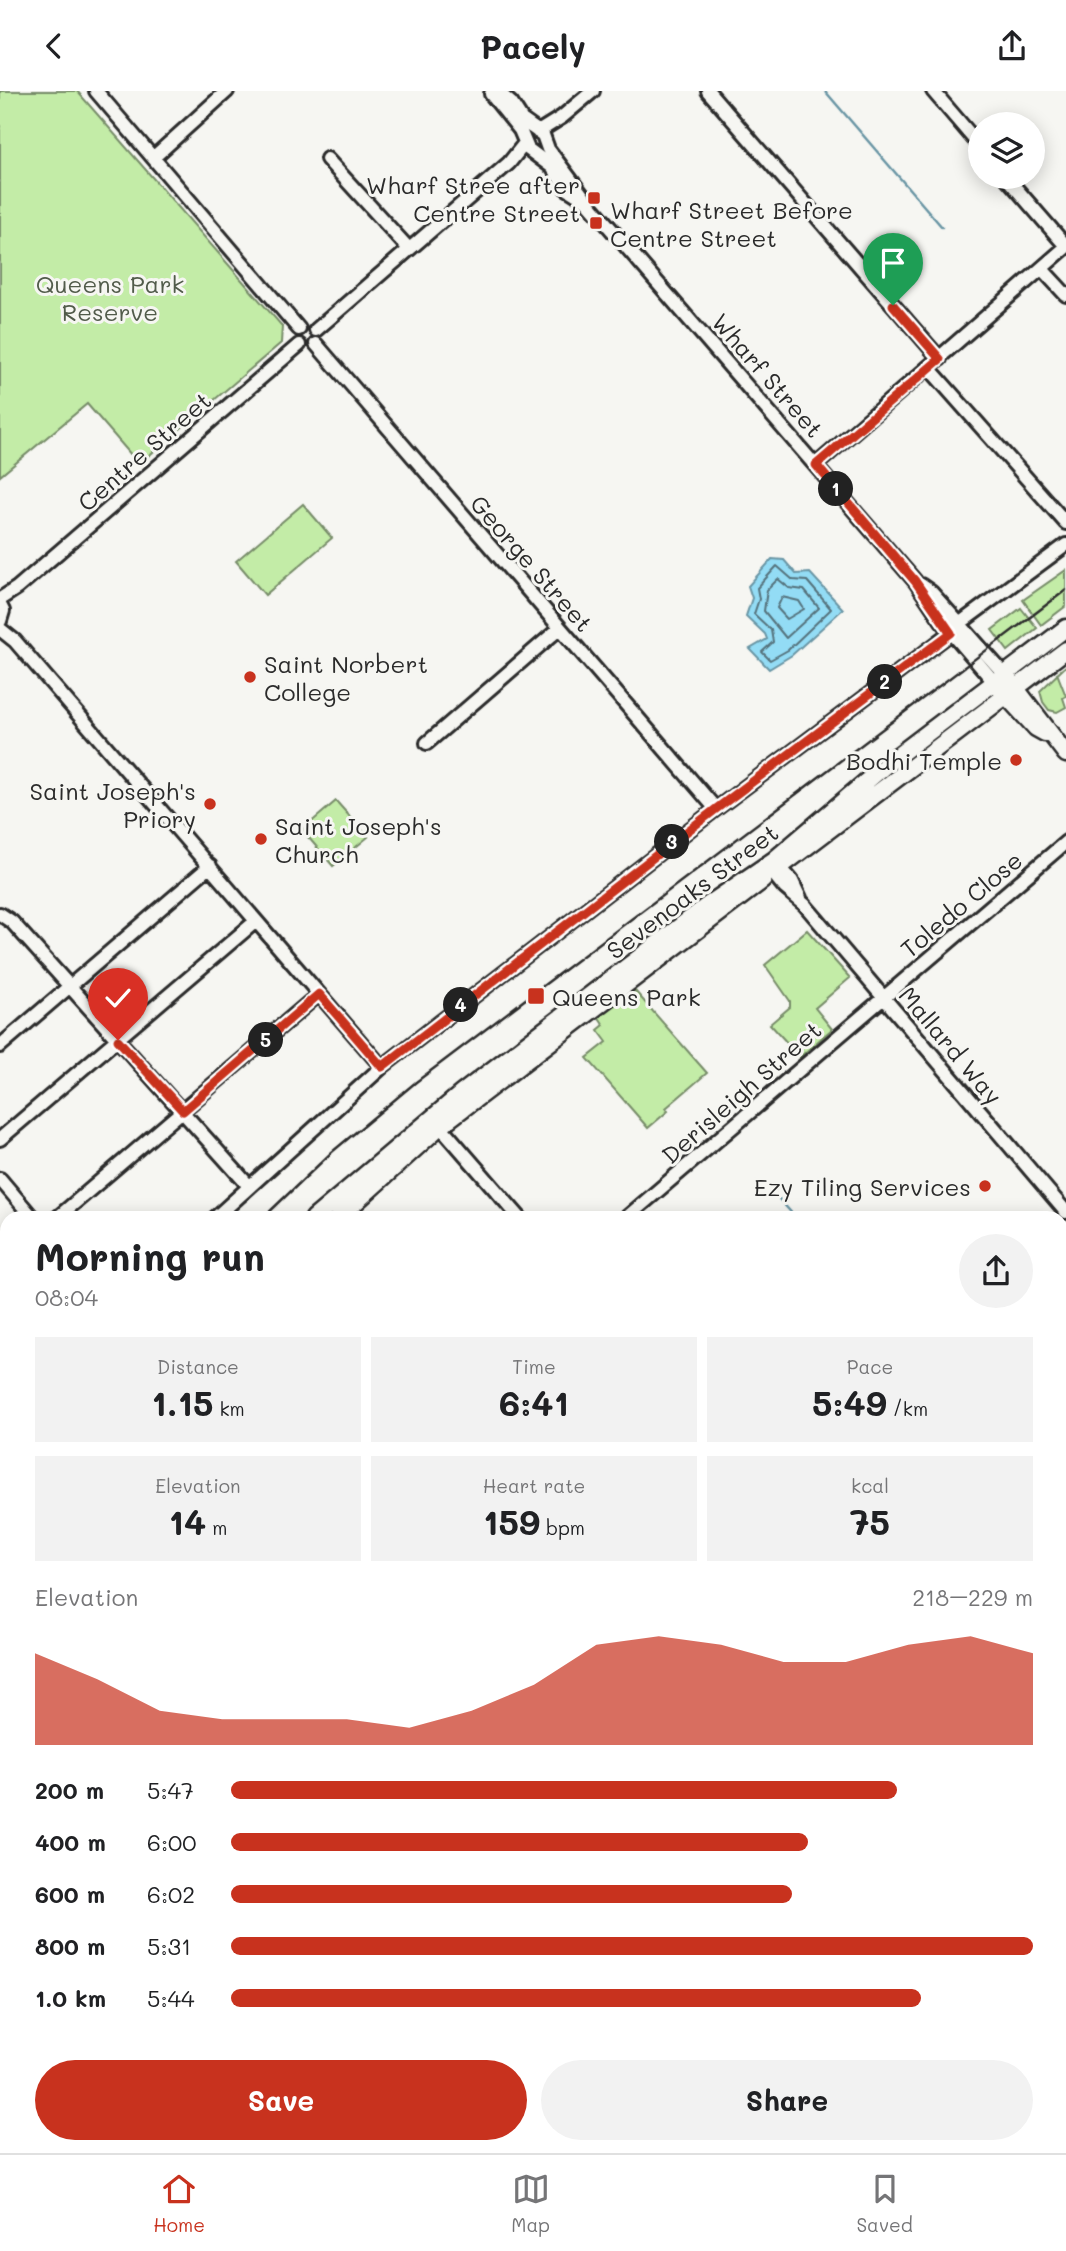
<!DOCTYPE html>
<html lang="en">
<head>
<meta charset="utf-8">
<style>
	body { margin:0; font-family:Mali,sans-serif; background:#f2f2f2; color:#202124; height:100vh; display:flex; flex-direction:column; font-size:26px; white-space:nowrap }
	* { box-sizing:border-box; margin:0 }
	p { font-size:23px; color:#757577 }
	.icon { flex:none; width:38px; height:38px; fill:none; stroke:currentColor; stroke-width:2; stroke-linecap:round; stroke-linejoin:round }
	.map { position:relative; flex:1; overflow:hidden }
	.panel { position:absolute; left:0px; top:1120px; width:1068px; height:943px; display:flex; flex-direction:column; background:#fff; border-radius:21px 21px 0 0; box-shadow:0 4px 18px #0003 }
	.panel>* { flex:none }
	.tools { position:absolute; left:968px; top:21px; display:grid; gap:14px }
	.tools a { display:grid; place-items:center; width:77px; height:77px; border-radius:50%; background:#fff; box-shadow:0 4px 18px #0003; font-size:35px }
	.pin { position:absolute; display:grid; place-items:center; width:60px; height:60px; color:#fff; margin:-72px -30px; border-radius:50% 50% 50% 0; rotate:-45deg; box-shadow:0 0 7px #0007 }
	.pin .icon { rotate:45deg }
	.km { position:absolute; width:35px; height:35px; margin:-18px; border-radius:50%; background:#222; color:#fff; font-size:19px; line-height:35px; text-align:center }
	.round { display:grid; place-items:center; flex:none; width:74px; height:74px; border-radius:37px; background:#f2f2f2 }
	.summary { display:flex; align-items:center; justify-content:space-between; height:119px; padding:0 35px }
	h1 { font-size:38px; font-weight:700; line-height:52px }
	.metrics { display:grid; grid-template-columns:repeat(3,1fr); gap:10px; height:119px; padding:7px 35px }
	.metrics div { display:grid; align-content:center; border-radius:0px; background:#f2f2f2; text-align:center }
	.metrics b { font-size:35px; font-weight:700 }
	.metrics small { font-size:19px; font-weight:400 }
	.metrics p { font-size:19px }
	.chart { height:196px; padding:14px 35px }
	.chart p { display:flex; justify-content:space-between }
	.chart svg { width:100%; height:126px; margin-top:7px; fill:#c8321e; opacity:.7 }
	.cta { display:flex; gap:14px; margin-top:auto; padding:14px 35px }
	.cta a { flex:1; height:80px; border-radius:42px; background:#c8321e; color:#fff; font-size:28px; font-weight:700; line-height:80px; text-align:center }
	.cta a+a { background:#f2f2f2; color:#202124 }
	ul { padding:0 35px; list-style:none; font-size:23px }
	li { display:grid; grid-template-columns:112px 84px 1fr; align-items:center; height:52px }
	li i { height:18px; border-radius:9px; background:#c8321e }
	header { display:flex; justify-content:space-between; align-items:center; height:91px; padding:0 35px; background:#fff; font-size:32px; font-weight:700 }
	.menu { display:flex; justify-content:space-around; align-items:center; height:98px; border-top:2px solid #e0e0e0; background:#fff; font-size:19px; color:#757577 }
	.menu a { display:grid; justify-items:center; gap:4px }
	.menu .active { color:#c8321e }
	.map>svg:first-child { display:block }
</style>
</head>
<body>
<header><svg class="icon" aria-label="back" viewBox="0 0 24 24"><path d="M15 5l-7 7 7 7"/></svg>Pacely<svg class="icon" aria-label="share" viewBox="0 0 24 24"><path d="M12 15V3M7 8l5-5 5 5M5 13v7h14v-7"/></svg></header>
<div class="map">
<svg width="1066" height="2062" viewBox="0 0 1066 2062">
	<rect width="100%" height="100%" fill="#f6f6f2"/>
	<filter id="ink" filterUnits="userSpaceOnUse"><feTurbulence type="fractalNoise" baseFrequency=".0143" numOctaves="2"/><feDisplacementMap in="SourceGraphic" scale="14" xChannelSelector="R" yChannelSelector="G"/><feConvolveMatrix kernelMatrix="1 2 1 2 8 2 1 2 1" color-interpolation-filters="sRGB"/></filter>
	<g filter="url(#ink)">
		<path fill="#c3eca7" stroke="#778c69" stroke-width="2" d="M0,0H77L282,235L281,252L139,373L87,313L0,385Z
			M303,413L332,447L265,504L236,470Z
			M1066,479V515L1041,534L1023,509Z
			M1021,517L1037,537L1008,560L992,539Z
			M1066,575L1057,582L1066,605L1063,607L1066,616L1057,621L1049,619L1043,611L1040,600Z
			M336,710L368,746L333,775L302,739Z
			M807,839L850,887L815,917L832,938L800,966L770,933L790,916V910L765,874Z
			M635,900L707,982L666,1017L668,1020L648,1037L587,967L607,951L598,939L604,934L598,925Z
			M1066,1478V1574L1061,1567L1060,1483Z"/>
		<path fill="#93dcf5" stroke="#6995a4" stroke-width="2" d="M772,468L784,469L796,483L810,482L843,518L792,564L769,578L750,558L767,548L765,543L746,525L752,507L748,495Z"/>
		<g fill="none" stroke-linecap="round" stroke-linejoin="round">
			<path stroke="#55727c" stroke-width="2" d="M777,475L793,489L807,490L831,518L788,559L770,569L762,561L773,551L771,539L754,523L759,508L757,497Z
				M778,488L789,497L804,499L819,517L786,547L764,520L767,499Z
				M782,506L799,510L804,518L787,528L777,517Z"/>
			<path stroke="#6995a4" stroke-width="2.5" d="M825,0L942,136
				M772,1100L796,1127
				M0,1542H7
				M593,2056L598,2062"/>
			<defs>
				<path id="minor" d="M96,0L299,238
					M497,0L511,12L522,29L543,44L548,58L586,109L915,490L942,530L995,592
					M708,0L940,268
					M933,0L980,55
					M491,3L520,39L528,58L552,76L566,97L585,109
					M538,41L562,26L593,0
					M154,66L227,0
					M327,68L409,158
					M1006,86L1066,155
					M1042,178L1066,204
					M316,239L509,72L525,52
					M316,253L716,718
					M929,277L1066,432
					M816,374L1066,156
					M921,494L931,501L1005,584
					M0,508L17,497L299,254
					M0,514L3,520L0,530
					M959,533L1066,454
					M0,538L15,550L382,976
					M427,652L560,537
					M774,769L792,790L800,807
					M766,774L785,797L804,813L1066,1121
					M0,823L12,831L249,1095
					M0,955L210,775
					M435,1029L520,1127
					M0,1048L256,830
					M0,1088L33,1127
					M57,1127L319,903
					M215,1127L382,976L716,718L951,542
					M626,1127L1066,751
					M1060,1194L1066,1189
					M0,1334L7,1327
					M0,1637L7,1645
					M1060,1701L1066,1697
					M1060,1756L1066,1763
					M1060,1782L1066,1777
					M0,1823L7,1817
					M0,1919L7,1913
					M1060,1989L1066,1984
					M1060,2031L1066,2037
					M356,2056L361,2062
					M696,2056L701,2062
					M49,2062L55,2056
					M975,2062L982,2056"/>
				<path id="major" d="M1011,591L1066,663
					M1001,599L1036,637L1045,642
					M784,773L1066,559
					M314,1127L462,1002L708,814L774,769L888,672L1066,537
					M338,1127L440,1035L763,789
					M0,1423L7,1416
					M0,1445L7,1439
					M843,2056L848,2062"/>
			</defs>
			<use href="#minor" stroke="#2b2b2b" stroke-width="18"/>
			<use href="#major" stroke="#2b2b2b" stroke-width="21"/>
			<use href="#minor" stroke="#f6f6f2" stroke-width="12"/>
			<use href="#major" stroke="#f6f6f2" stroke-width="16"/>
			<path stroke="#2b2b2b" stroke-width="2.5" d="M263,1127L332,1061L416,991L1066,499
				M0,1392L7,1385"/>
		</g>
	</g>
	<g fill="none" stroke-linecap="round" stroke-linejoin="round" filter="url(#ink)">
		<defs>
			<path id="route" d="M118,949L183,1020L319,903L382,976L716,718L951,542L915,490L816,374L940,268L893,214"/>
		</defs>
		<use href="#route" stroke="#fff" stroke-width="14"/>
		<use href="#route" stroke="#c8321e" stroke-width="9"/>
	</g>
	<g fill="#c8321e" stroke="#f6f6f2" stroke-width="2.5">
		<rect x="587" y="100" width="14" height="14" rx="3.5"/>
		<rect x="589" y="125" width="14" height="14" rx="3.5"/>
		<circle cx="250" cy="586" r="7"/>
		<circle cx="1016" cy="669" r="7"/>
		<circle cx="210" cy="713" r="7"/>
		<circle cx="261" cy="748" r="7"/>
		<rect x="527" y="896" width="18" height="18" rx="3.5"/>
		<circle cx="985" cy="1095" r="7"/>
	</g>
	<g text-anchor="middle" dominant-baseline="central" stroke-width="6" stroke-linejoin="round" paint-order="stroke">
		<g font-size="24" fill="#2b2b2b" stroke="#f6f6f2" text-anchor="end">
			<text x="580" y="93">Wharf Stree after<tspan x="580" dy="28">Centre Street</tspan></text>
			<text x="610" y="118" text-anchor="start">Wharf Street Before<tspan x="610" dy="28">Centre Street</tspan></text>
			<text x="264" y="572" text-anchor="start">Saint Norbert<tspan x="264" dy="28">College</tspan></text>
			<text x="1002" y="669">Bodhi Temple</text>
			<text x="196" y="699">Saint Joseph's<tspan x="196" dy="28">Priory</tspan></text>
			<text x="275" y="734" text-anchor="start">Saint Joseph's<tspan x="275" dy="28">Church</tspan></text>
			<text x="552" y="905" text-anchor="start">Queens Park</text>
			<text x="971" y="1095">Ezy Tiling Services</text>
		</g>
		<g font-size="24" fill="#515b4a" stroke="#f6f6f2">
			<text x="110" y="192">Queens Park<tspan x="110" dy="28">Reserve</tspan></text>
		</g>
		<g font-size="24" fill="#2b2b2b" stroke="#f6f6f2">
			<text transform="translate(768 284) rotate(49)">Wharf Street</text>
			<text transform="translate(144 360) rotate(-41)">Centre Street</text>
			<text transform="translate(532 472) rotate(49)">George Street</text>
			<text transform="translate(692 800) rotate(-37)">Sevenoaks Street</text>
			<text transform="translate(961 813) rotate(-40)">Toledo Close</text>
			<text transform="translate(951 954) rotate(50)">Mallard Way</text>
			<text transform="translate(741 1001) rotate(-41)">Derisleigh Street</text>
		</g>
	</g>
</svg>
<div class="tools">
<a><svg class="icon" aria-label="layers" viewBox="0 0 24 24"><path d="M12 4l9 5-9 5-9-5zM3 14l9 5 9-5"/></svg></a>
</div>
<div class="pin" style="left:893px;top:214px;background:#1e9e55"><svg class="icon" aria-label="arrive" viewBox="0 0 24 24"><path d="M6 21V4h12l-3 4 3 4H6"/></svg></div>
<div class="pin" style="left:118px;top:949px;background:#d93025"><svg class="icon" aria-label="check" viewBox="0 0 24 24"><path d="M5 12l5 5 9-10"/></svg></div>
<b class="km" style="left:836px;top:398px">1</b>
<b class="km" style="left:885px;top:591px">2</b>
<b class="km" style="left:672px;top:751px">3</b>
<b class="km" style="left:461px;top:914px">4</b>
<b class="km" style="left:266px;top:949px">5</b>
<section class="panel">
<div class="summary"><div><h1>Morning run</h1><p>08:04</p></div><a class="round"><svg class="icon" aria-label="share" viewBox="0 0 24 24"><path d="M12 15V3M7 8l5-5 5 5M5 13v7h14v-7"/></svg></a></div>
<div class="metrics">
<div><p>Distance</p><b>1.15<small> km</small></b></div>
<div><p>Time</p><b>6:41</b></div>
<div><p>Pace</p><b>5:49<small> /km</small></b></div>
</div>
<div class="metrics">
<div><p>Elevation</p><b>14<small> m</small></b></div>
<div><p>Heart rate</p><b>159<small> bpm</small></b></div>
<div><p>kcal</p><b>75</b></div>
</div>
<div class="chart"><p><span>Elevation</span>218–229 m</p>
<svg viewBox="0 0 160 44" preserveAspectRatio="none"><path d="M0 44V12L10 21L20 32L30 35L40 35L50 35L60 38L70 32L80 23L90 9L100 6L110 9L120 15L130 15L140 9L150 6L160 12V44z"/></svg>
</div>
<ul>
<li><b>200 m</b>5:47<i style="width:83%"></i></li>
<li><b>400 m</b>6:00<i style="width:72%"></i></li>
<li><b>600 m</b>6:02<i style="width:70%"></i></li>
<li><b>800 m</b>5:31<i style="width:100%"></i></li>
<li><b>1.0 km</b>5:44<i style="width:86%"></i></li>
</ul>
<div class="cta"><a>Save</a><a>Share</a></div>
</section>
</div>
<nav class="menu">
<a class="active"><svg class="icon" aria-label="home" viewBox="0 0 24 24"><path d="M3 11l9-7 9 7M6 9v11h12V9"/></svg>Home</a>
<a><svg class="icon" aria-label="map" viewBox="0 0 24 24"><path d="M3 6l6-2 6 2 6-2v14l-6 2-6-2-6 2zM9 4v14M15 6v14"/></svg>Map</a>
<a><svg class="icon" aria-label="saved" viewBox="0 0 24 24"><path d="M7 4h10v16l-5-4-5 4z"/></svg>Saved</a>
</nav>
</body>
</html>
